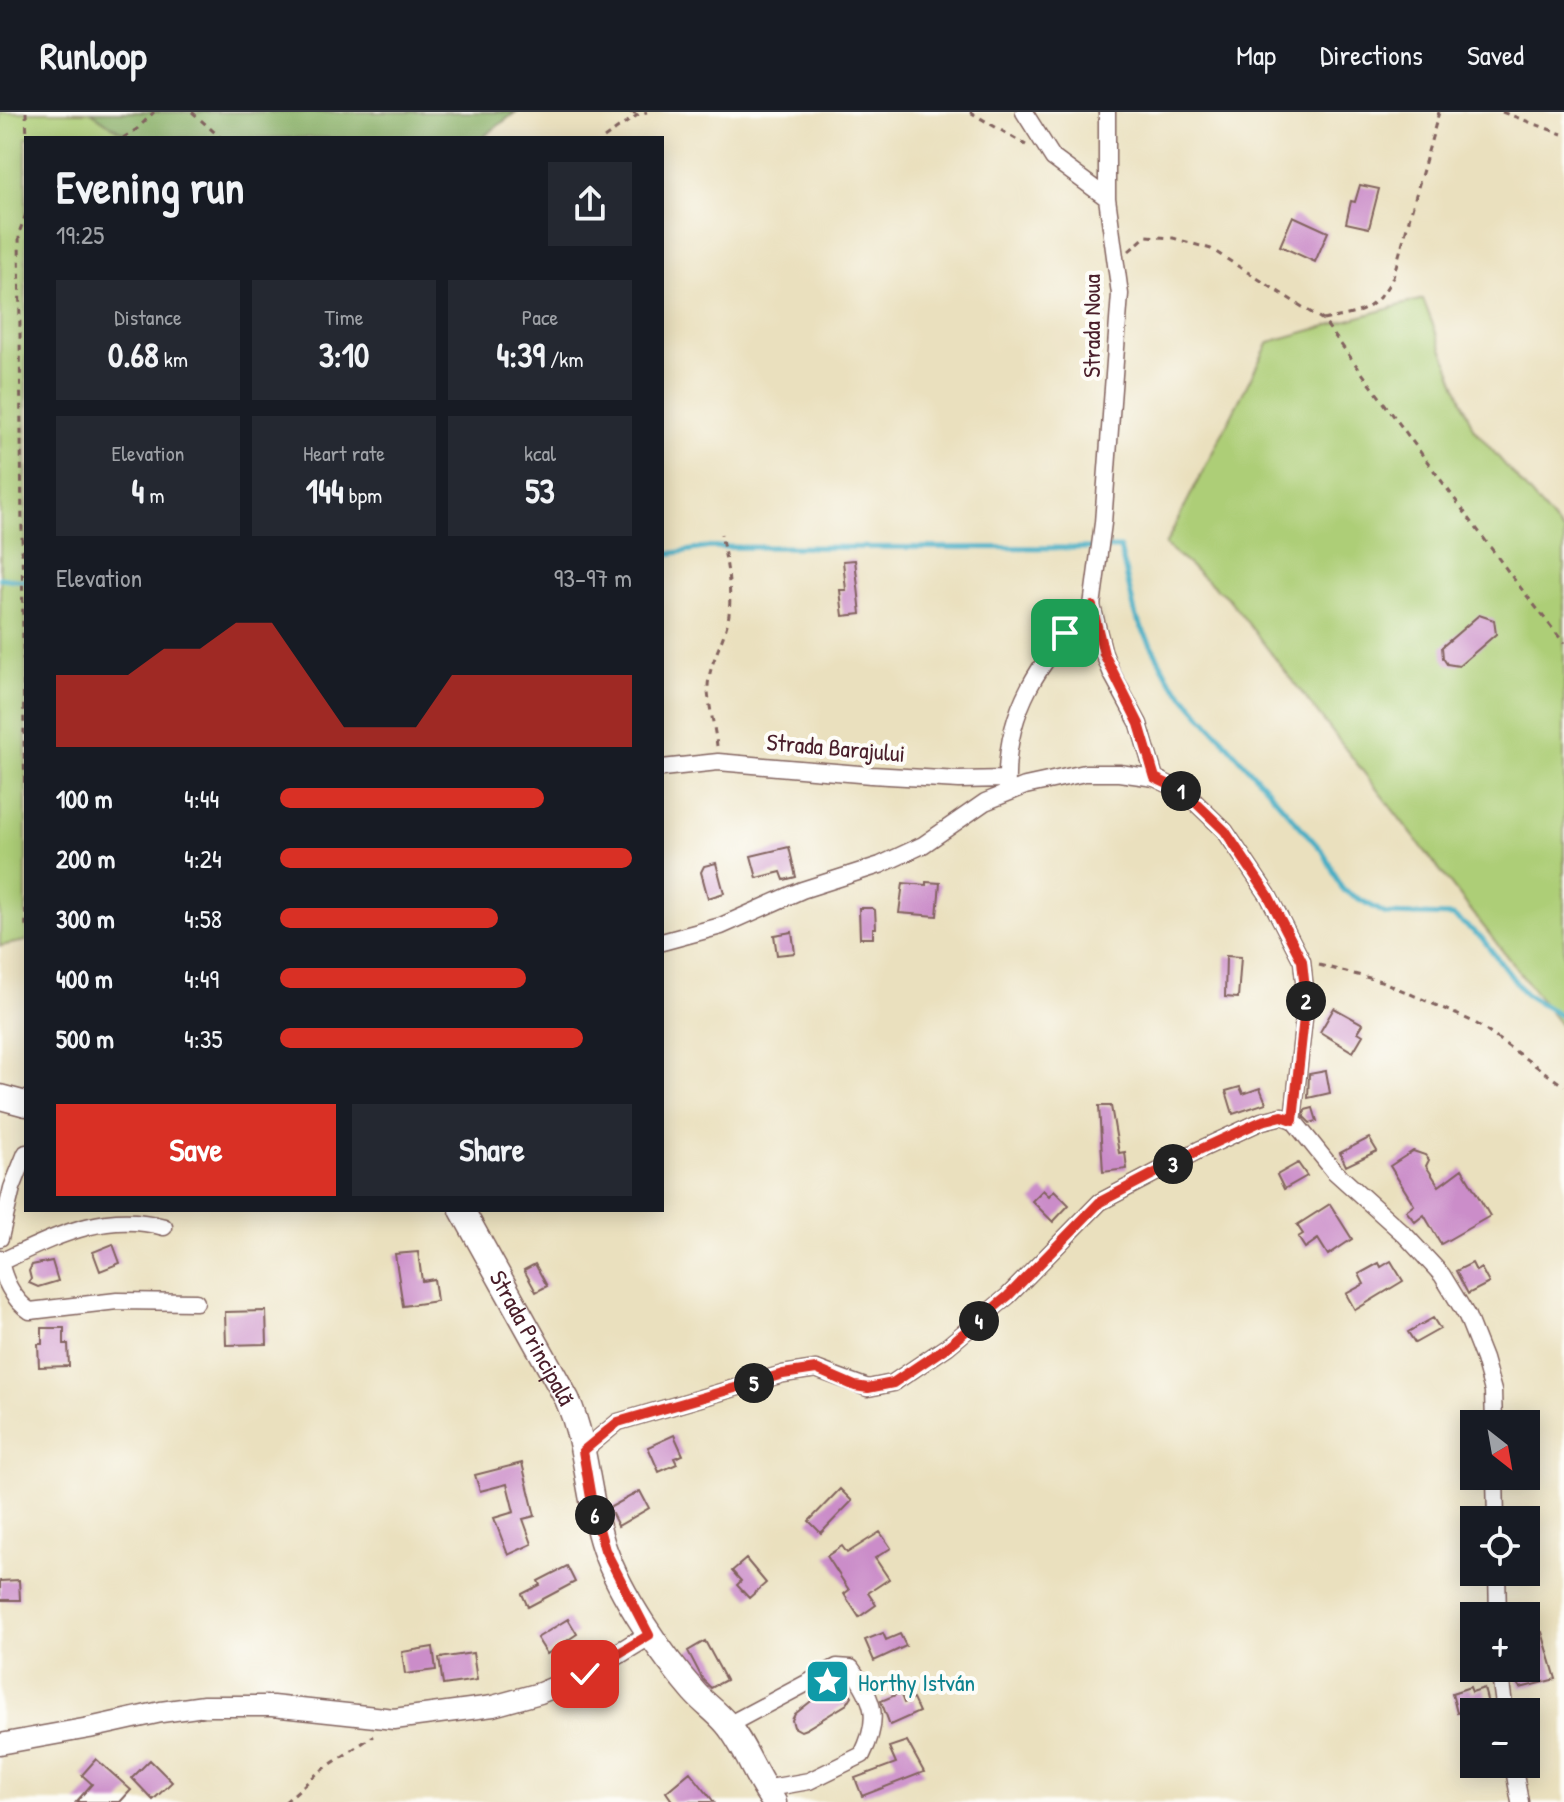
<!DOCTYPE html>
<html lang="en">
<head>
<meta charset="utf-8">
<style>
	body { margin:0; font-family:"Patrick Hand",sans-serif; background:#242831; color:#f1f3f6; height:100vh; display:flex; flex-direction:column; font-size:30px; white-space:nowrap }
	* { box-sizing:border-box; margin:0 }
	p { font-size:26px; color:#9ea1a6 }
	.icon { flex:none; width:44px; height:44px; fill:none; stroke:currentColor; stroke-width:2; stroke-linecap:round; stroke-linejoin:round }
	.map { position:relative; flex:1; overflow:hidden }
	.drawer { position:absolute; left:24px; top:24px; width:640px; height:1076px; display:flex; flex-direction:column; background:#171b24; border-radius:0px; box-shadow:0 4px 20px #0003 }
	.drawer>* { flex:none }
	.needle { width:52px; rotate:149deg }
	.buttons { position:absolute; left:1460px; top:1298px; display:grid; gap:16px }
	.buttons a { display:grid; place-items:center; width:80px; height:80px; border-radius:0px; background:#171b24; box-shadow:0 4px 20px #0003; font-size:40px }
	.pin { position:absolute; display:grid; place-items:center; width:68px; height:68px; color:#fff; margin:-34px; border-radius:16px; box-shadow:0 4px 12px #0006 }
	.km { position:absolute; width:40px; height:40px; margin:-20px; border-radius:50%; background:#222; color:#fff; font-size:22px; line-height:40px; text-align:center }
	.round { display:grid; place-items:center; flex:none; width:84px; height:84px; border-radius:0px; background:#242831 }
	.headline { display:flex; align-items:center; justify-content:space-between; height:136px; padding:0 32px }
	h1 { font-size:44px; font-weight:800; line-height:60px }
	.metrics { display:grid; grid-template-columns:repeat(3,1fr); gap:12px; height:136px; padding:8px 32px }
	.metrics div { display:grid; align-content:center; border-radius:0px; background:#242831; text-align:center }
	.metrics b { font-size:34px; font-weight:800 }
	.metrics small { font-size:22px; font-weight:400 }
	.metrics p { font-size:22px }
	.chart { height:224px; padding:16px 32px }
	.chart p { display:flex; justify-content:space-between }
	.chart svg { width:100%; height:144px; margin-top:8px; fill:#d93025; opacity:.7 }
	.action { display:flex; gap:16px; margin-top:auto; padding:16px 32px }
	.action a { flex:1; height:92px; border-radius:0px; background:#d93025; color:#fff; font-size:32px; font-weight:800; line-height:92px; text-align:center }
	.action a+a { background:#242831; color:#f1f3f6 }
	ul { padding:0 32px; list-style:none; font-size:26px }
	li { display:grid; grid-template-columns:128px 96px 1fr; align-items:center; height:60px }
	li i { height:20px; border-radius:10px; background:#d93025 }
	header { display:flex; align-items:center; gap:48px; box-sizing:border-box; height:112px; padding:0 40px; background:#171b24; border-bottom:2px solid #363941 }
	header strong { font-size:38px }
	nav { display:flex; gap:44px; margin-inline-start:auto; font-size:28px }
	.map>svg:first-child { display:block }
</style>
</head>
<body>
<header>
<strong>Runloop</strong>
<nav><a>Map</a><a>Directions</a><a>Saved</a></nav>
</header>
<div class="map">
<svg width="1564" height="1690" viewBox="0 0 1564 1690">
	<rect width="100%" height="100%" fill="#fdfcf7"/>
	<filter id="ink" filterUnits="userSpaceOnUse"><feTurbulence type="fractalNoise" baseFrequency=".0125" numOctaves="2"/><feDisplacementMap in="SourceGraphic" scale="16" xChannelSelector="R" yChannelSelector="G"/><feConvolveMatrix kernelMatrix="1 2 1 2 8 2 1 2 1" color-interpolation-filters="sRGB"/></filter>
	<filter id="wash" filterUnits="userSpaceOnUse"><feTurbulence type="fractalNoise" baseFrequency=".006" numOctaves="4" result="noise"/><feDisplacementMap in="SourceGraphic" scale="32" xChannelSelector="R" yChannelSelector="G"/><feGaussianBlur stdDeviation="1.8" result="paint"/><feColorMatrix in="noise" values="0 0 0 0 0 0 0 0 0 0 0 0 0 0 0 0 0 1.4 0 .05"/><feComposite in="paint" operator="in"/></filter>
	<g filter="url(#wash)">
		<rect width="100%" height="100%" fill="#eae0be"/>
		<path fill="#adce77" stroke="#7c7651" stroke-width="2" d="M0,0H91L131,26H26V829L0,834Z
			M1423,187L1473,316L1564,421V918L1229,487L1165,433L1269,230Z"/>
		<path fill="#8ab168" stroke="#6a684a" stroke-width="2" d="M91,0H516L482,26H131Z"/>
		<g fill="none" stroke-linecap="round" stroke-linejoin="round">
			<path stroke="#45adc4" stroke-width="5" d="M662,443L710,435L1120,436L1136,505L1170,568L1324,741L1343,778L1386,802L1453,804L1481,825L1525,882L1564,906
				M0,466L26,469"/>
		</g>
		<g id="blocks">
			<path fill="#cb8dc9" d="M1360,73L1379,77L1369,116L1346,111L1351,89L1355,90Z
				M1293,104L1328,120L1315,150L1280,134Z
				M855,448L861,502L843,504L840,478H846L843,449Z
				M1479,503L1494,508L1496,522L1459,554L1447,552L1443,546L1442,535Z
				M789,735L796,765L784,768L781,760L757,766L751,744Z
				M716,751L724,781L708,786L701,760L704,754Z
				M926,770L940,771L937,804L899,801L903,771L926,773Z
				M859,796H872L875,798L876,816H873V826H860Z
				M792,820L795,841L777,843L774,823Z
				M1226,844L1241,845L1238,886L1225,885Z
				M1334,896L1363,912L1358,920L1363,923L1353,940L1320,920Z
				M1326,959L1330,981L1308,986L1309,962Z
				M1240,975L1243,982L1260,976L1266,991L1233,1002L1226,979Z
				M1099,994H1111L1119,1041L1125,1040L1127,1057L1103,1060Z
				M1313,996L1317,1009L1310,1011L1304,1005L1305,998Z
				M1369,1026L1377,1039L1346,1054L1340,1041Z
				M1413,1039L1425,1043L1429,1048L1426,1054L1439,1074L1462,1057L1490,1104L1441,1132L1424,1103L1415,1110L1406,1099L1414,1093L1390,1054Z
				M1298,1051L1307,1064L1284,1077L1277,1063Z
				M1043,1078L1049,1084L1054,1078L1069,1093L1053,1110L1032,1089Z
				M1330,1092L1352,1127L1328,1143L1318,1127L1305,1136L1298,1125L1303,1122L1297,1113Z
				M113,1132L120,1151L100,1159L93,1140Z
				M418,1140L422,1169L434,1167L437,1189L403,1194L395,1142Z
				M52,1149L58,1169L38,1175L29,1171L31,1167L29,1159L32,1153Z
				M1391,1149L1403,1169L1355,1198L1346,1182L1364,1172L1359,1162L1379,1151L1381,1155Z
				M1472,1151L1476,1159L1481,1156L1489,1171L1468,1182L1456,1159Z
				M535,1152L547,1174L536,1180L524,1158Z
				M266,1199L267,1232L226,1233L225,1200Z
				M1433,1206L1440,1217L1415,1231L1408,1220Z
				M42,1216H64V1232H68L69,1254L39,1255L38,1232H42Z
				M674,1323L683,1343L674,1346L677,1352L659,1360L648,1335Z
				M522,1351L535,1404L523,1407L532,1432L508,1443L494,1406L514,1400L507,1372L480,1379L475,1363Z
				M840,1377L852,1389L821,1421L809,1409Z
				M640,1379L649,1396L618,1414L609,1396Z
				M880,1420L891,1436L875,1446L889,1467L868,1481L876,1493L859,1505L844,1482L849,1478L827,1444L842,1434L847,1441Z
				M746,1447L766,1471L749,1486L737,1473L741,1469L732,1459Z
				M567,1454L575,1470L528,1495L522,1482L540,1473L538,1469Z
				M19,1468L20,1488H0V1469Z
				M568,1507L577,1522L547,1542L537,1526Z
				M1542,1520L1556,1567L1520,1576L1516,1562L1523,1560L1522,1556H1526V1525Z
				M883,1521L886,1528L900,1522L906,1534L874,1549L865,1528Z
				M705,1529L726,1568L711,1576L703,1568L688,1539Z
				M433,1535L436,1558L405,1562L402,1540Z
				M473,1541L477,1568L443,1573L439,1546Z
				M845,1574L852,1584L847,1592L806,1617L801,1619L794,1615L792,1608L795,1602L815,1586L816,1588Z
				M1470,1575L1472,1580L1484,1576L1488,1592L1457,1601L1452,1581Z
				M900,1581L904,1591L913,1587L919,1600L890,1613L881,1589Z
				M907,1629L924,1660L862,1684L855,1666L896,1651L889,1635Z
				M96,1647L131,1678L120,1690H76L92,1672L82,1663Z
				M150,1648L172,1670L153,1688L132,1666Z
				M690,1660L714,1690H673L666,1680Z"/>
		</g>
	</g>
	<g filter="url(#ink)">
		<use href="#blocks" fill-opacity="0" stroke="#82635e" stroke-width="2"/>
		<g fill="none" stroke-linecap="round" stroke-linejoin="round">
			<defs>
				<path id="minor" d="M1024,0L1053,46L1107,86
					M1107,0V86L1120,182L1103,411L1092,494L1104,542L1112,562L1139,612L1155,666
					M662,656L718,650L871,663L959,668L1006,667
					M1007,676C1004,599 1040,547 1092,494
					M662,830L721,814L802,778L880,753L923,733L985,690L1025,674L1085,661H1119L1155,666L1176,676L1193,688L1225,719L1268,783L1302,849L1306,887L1293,1008
					M0,1126L12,1076L26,1041
					M0,1146C2,1165 13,1188 30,1199L117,1189L196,1190
					M0,1150C55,1125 103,1098 164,1115
					M583,1339L618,1310L783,1262L816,1257L868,1276L893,1271L948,1234L1008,1184L1100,1090L1199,1038L1262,1009L1282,1004L1293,1008L1334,1059L1405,1123L1442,1163L1467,1204L1484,1247L1493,1279L1494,1312
					M1495,1364L1496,1408
					M1497,1460L1498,1504
					M1499,1556L1505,1600
					M728,1613L837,1555L851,1556C875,1589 880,1607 862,1643L809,1669L764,1677
					M1513,1652L1520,1690"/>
				<path id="tertiary" d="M0,1632L89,1616L161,1600L204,1594H272L394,1607L493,1594L540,1581L585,1562L649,1523"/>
				<g id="secondary">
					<path d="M0,985L26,992"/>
					<path id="s1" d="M462,1098L567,1287C588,1334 587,1387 604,1436C621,1485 661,1542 695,1581C705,1592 717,1600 726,1611C746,1634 755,1666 774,1690"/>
				</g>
			</defs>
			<use href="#minor" stroke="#82635e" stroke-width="19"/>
			<use href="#tertiary" stroke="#82635e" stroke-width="23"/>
			<use href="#secondary" stroke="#82635e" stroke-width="27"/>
			<path stroke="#82635e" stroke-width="3" stroke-dasharray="6 6" stroke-linecap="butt" d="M26,0L27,26
				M192,0L221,26
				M630,0L639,2
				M970,0L1026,33
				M1502,0L1562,22
				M123,26L137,17L154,0
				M604,26L639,2L647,0
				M26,102L19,121L26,818
				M1129,139L1146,124L1173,126L1211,137L1323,208L1513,466L1564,531
				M1323,208C1360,201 1374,200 1393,165L1439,0
				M717,634C715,616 709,595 708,579C707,552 726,528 729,502C732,475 726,448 721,422
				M1319,853L1381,869L1474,910L1564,974
				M285,1690L319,1660L373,1624"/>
			<use href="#minor" stroke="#fff" stroke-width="16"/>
			<use href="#tertiary" stroke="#fff" stroke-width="20"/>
			<use href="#secondary" stroke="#fff" stroke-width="24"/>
		</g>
	</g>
	<g fill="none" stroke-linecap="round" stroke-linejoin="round" filter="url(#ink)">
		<defs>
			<path id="route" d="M585,1562L649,1523L605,1438L592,1392L583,1339L618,1310L783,1262L816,1257L855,1274L868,1276L893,1271L948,1234L1008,1184L1100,1090L1199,1038L1262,1009L1282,1004L1293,1008L1306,887L1302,849L1268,783L1225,719L1193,688L1176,676L1155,666L1139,612L1104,542L1092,494L1065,521"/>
		</defs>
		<use href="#route" stroke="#fff" stroke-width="16"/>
		<use href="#route" stroke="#d93025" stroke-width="10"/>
	</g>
	<defs>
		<symbol id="sight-square" viewBox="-11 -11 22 22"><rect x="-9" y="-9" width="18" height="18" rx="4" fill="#0f9aa8" stroke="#fdfcf7"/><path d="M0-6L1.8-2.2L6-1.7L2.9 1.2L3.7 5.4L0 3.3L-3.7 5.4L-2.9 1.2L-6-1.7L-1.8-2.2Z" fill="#fff"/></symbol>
	</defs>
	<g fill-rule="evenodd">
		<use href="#sight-square" x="802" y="1544" width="51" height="51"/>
	</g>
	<g text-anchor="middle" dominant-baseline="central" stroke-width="8" stroke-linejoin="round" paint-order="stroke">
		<g font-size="24" fill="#4a1f2b" stroke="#fdfcf7">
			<text transform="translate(1091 214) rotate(-90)">Strada Noua</text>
			<text transform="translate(836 635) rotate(5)">Strada Barajului</text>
			<text stroke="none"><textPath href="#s1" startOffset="146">Strada Principală</textPath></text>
		</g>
		<g font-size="24" fill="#0d838f" stroke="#fdfcf7" text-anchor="start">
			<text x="858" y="1570">Horthy István</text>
		</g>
	</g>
</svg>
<div class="buttons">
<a><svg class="needle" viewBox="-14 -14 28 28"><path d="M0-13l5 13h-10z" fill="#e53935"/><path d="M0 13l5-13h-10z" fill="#9ea1a6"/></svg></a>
<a><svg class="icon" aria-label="locate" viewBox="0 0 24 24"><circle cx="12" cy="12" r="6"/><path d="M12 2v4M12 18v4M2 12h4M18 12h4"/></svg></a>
<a>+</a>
<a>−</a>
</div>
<div class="pin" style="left:1065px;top:521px;background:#1e9e55"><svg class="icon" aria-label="arrive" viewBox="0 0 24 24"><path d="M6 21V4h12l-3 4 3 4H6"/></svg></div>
<div class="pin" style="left:585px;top:1562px;background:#d93025"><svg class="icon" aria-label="check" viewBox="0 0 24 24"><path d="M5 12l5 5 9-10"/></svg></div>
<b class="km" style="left:1181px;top:679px">1</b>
<b class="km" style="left:1306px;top:889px">2</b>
<b class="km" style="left:1173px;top:1052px">3</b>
<b class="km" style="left:979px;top:1209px">4</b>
<b class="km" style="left:754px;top:1271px">5</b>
<b class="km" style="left:595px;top:1403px">6</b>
<section class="drawer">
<div class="headline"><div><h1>Evening run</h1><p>19:25</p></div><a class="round"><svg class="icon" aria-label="share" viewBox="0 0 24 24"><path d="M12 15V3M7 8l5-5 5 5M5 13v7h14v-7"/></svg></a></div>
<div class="metrics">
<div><p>Distance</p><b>0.68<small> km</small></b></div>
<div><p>Time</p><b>3:10</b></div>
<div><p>Pace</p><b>4:39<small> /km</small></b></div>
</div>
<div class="metrics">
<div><p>Elevation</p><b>4<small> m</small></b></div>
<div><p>Heart rate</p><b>144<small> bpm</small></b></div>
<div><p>kcal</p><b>53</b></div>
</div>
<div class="chart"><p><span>Elevation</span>93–97 m</p>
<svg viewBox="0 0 160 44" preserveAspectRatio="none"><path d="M0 44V22L10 22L20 22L30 14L40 14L50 6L60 6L70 22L80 38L90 38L100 38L110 22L120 22L130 22L140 22L150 22L160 22V44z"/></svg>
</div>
<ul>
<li><b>100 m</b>4:44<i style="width:75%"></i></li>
<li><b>200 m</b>4:24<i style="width:100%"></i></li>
<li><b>300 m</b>4:58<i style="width:62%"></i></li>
<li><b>400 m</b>4:49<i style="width:70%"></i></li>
<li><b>500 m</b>4:35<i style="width:86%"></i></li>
</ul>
<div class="action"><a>Save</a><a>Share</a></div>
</section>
</div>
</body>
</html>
